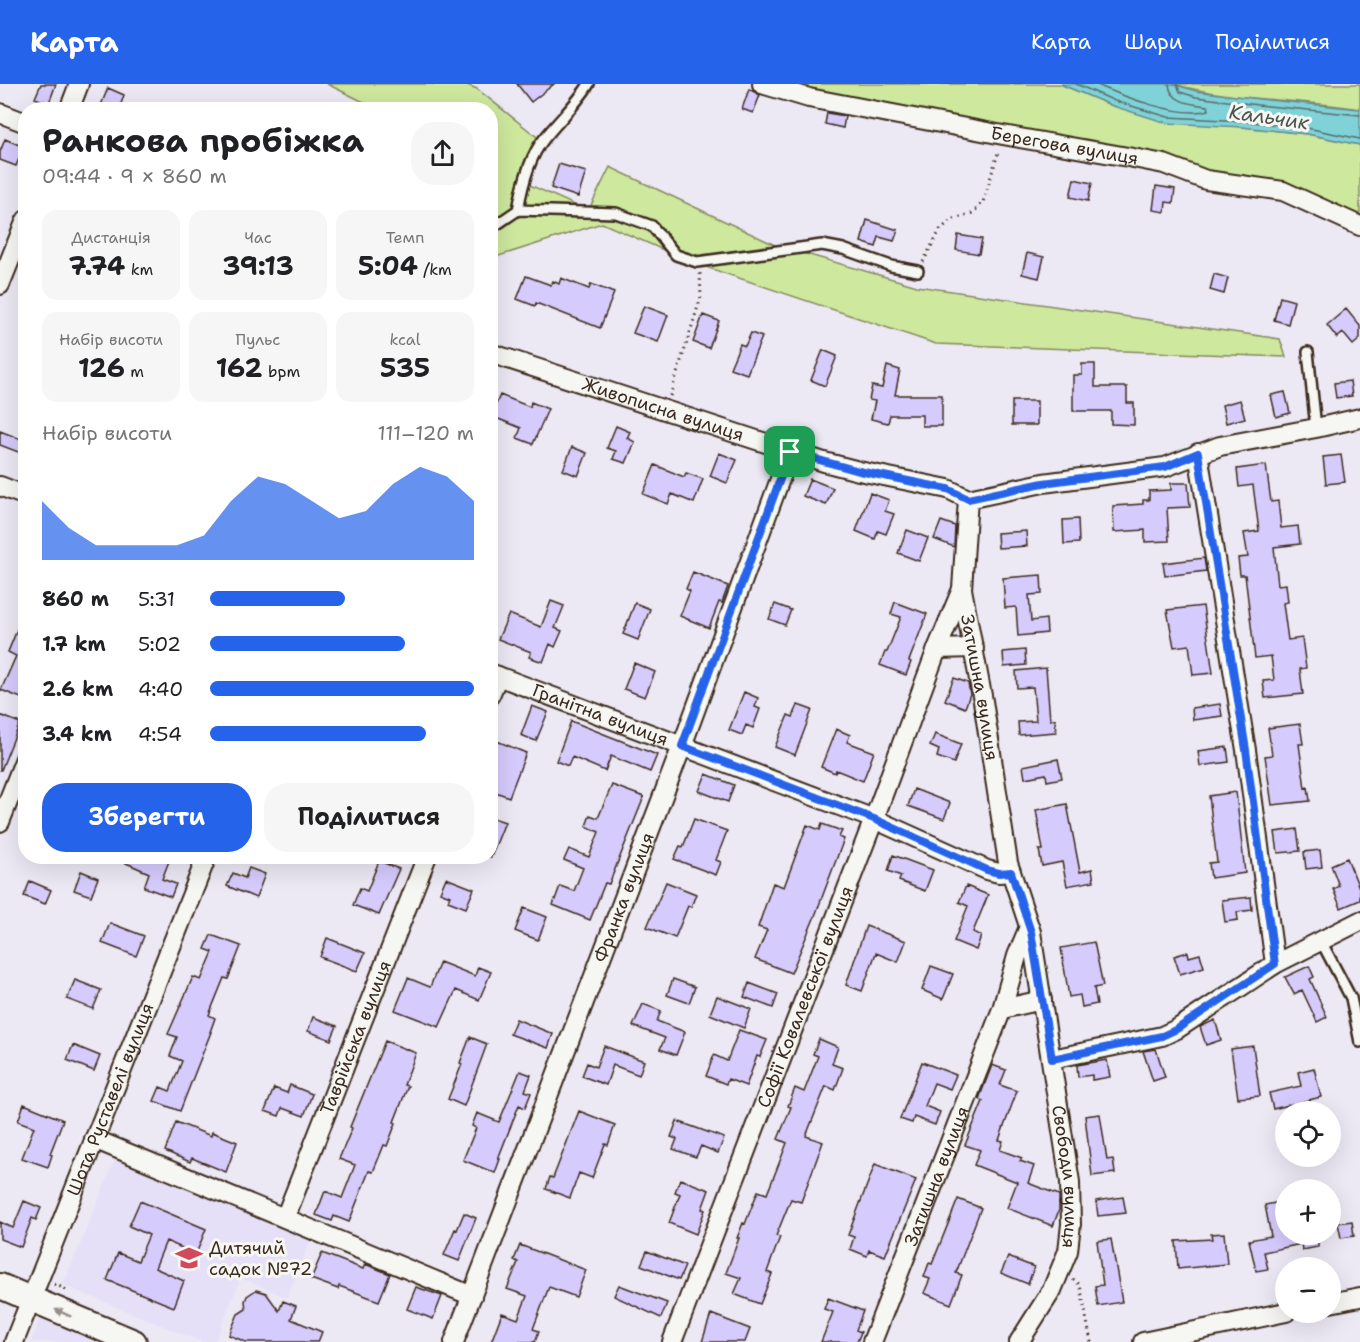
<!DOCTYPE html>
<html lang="uk">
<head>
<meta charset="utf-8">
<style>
	body { margin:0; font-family:"Shantell Sans",sans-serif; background:#f6f6f6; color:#202124; height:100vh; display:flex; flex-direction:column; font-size:22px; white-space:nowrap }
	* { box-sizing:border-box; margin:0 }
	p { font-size:20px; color:#757577 }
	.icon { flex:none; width:33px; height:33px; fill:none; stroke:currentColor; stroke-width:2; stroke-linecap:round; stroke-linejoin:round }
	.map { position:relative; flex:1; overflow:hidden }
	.details { position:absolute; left:18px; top:18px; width:480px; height:762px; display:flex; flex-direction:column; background:#fff; border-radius:24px; box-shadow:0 6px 24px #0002 }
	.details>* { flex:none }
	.controls { position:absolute; left:1275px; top:1017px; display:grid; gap:12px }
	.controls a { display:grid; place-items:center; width:66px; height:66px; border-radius:50%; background:#fff; box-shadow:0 6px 24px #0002; font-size:30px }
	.pin { position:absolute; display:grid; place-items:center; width:51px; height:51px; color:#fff; margin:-26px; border-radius:12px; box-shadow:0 3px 9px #0006 }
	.round { display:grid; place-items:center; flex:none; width:63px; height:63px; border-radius:24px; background:#f6f6f6 }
	.headline { display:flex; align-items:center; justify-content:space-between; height:102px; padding:0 24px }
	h1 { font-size:33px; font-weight:700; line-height:45px }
	.metrics { display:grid; grid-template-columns:repeat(3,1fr); gap:9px; height:102px; padding:6px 24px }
	.metrics div { display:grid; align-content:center; border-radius:15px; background:#f6f6f6; text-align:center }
	.metrics b { font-size:26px; font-weight:700 }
	.metrics small { font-size:16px; font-weight:400 }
	.metrics p { font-size:16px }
	.chart { height:168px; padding:12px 24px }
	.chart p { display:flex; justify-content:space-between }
	.chart svg { width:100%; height:108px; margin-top:6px; fill:#2563eb; opacity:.7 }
	.button { display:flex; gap:12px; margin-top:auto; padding:12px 24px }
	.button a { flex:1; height:69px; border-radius:24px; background:#2563eb; color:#fff; font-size:24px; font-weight:700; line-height:69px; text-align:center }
	.button a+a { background:#f6f6f6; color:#202124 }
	ul { padding:0 24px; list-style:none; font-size:20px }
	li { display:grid; grid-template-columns:96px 72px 1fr; align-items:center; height:45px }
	li i { height:15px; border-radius:8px; background:#2563eb }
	header { display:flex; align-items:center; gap:36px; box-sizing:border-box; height:84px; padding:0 30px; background:#2563eb; color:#fff }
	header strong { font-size:28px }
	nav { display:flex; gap:33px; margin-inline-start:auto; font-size:21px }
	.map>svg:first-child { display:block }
</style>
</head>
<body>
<header>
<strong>Карта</strong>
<nav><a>Карта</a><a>Шари</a><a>Поділитися</a></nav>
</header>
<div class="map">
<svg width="1360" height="1258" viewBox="0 0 1360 1258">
	<rect width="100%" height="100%" fill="#ece9f5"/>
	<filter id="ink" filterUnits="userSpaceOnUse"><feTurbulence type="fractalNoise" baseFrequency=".0167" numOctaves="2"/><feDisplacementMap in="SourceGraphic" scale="12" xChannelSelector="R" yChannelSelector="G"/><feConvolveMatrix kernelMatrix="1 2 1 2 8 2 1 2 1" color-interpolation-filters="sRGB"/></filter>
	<g filter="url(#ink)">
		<path fill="#e5e0f7" d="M116,1073L312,1154L287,1213L241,1194L215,1258H202L63,1201Z
			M44,1225L124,1258H31Z"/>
		<path fill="#cee89e" stroke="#84895e" stroke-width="1.5" d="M327,0H465L477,5L542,57L523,98L588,127L610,83L775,161L917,202L1280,255L1286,273L936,260L691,178L602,139L499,172L491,168L490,26L378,25Z
			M762,0H1060L1113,22L1242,43L1307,50L1360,61V142L1283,107Z
			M1173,0H1360V25C1298,15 1234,17 1173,0Z"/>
		<path fill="#80d2d9" stroke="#648f8e" stroke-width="1.5" d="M1060,0H1173L1196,7L1259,15L1360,25V61L1307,50L1242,43L1167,39L1113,22Z"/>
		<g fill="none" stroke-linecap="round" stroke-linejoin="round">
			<path stroke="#576d69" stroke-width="1.5" d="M1076,0L1115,17L1168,33L1243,37L1307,44L1360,55
				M1095,0C1122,12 1181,35 1209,26L1208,22C1193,20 1170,19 1169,0
				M1177,0L1180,8L1196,13L1258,21L1360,31"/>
		</g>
		<path fill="#d6cbfd" stroke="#3b2a1e" stroke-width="1.5" d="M41,0H56L49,19L35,14Z
			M517,0H554L531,18Z
			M108,4L124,11L119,26H99Z
			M749,5L760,11L753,29L742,25Z
			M827,29L845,32L843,44L825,40Z
			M5,55L24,63L16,82L0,76V68Z
			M559,80L586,88L578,113L551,104Z
			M1074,95L1092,99L1088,117L1070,113Z
			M1156,102L1175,105L1173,119L1166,118L1165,128L1153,126Z
			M867,136L898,146L894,157L879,153L876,163L861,158Z
			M958,151L982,155L979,170L956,166Z
			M1027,169L1044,173L1039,194L1022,190Z
			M1214,190L1228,194L1224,210L1210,206Z
			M526,192L551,201L553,197L559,200L561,194L589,205L591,200L614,209L600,244L536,219L535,222L517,215Z
			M1280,213L1294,217L1288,240L1274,236Z
			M644,222L668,231L658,258L633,249Z
			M1346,225L1360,242V255L1353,261L1343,249L1337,254L1327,241Z
			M703,231L719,237L709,264L693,258Z
			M751,249L762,253L747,290L730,284L740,260L745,262Z
			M823,266L837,272L825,302L811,296Z
			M1082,280H1095V303H1127V319H1134V341L1111,340V327H1073V291H1082Z
			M887,282L900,286L895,311H942V342H922V331H890L888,339L871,335L875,317L869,316L872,302L882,304Z
			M1350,297L1352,312L1336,314L1334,299Z
			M1285,308L1290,329L1276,333L1271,311Z
			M500,311L530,323L531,318L548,325L533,360L517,354L521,344L491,332Z
			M1240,316L1245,334L1226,339L1222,321Z
			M1012,317H1037V341H1012Z
			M616,342L630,348L627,354L635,358L626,379L613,375L616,367L607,364Z
			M0,347L26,357V371L0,361Z
			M572,363L587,369L578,392L563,386Z
			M719,369L737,376L727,399L710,392Z
			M1341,371L1345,398L1326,400L1323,373Z
			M655,381L684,393L686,389L703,395L694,419L672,410L668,420L643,410Z
			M1266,381L1271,418L1278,417L1281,444L1298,442L1300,460L1274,463L1278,501L1286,500L1288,518L1283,519L1288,556L1302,554L1306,584L1300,585L1303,610L1265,614L1263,597L1274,596L1271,572L1255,574L1245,491H1240L1238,474L1248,473L1244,449L1259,447L1253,401L1239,403L1237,385Z
			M810,395L833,404L826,421L803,412Z
			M1171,399H1188L1190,423L1167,424L1169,457L1145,458V446L1114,448L1113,422L1143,420V416H1149V407L1171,406Z
			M870,409L889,416L885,427L894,430L886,450L878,447L875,455L856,447Z
			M1078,435L1079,459L1064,460L1063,436Z
			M941,437L955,442L954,463L934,455Z
			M907,446L928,454L919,477L898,469Z
			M1026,447L1027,462L998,464L997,449Z
			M1204,474L1206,487L1165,492L1163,479Z
			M693,488L728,502L722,519L719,518L709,544L680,532L690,507L686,505Z
			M1041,491L1042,510L1029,511L1031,537L1046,535L1047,549L1018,552L1016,523L1005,524L1003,494Z
			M551,517L564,522L555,544L562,547L555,563L550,560L543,578L529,573L531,568L498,555L509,530L541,543Z
			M895,518L927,530L909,577L911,578L906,591L880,581L885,568H887L901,533L891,530Z
			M635,519L650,525L638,556L623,550Z
			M775,520L791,526L785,541L769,535Z
			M1203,522L1213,589L1193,591L1189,561L1174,563L1167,526Z
			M25,526H26V616L1,606L16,572L8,568Z
			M1025,566L1026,581L1004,583L1003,568Z
			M634,579L655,588L645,613L624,605Z
			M1046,584L1050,636L1055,635L1056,648L1019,651L1018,638L1036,637L1033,603L1017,604L1016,587Z
			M954,594L968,599L970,610L965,624L945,616Z
			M744,608L758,614L755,623L760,625L753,644L746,641L742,651L729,646Z
			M1220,620L1222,632L1193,636L1192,624Z
			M798,621L812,626L795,671L775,663L788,631L793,633Z
			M532,622L548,628L536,657L521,651Z
			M0,631L20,639L1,686H0Z
			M571,637L657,671L650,688L611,672L605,687L572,673L568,682L556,677Z
			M1300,640L1303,660H1299L1305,704L1308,703L1310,717L1272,721L1265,672L1272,671L1268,644Z
			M836,645L850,651L847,658L874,668L863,697L836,686L835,689L821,683Z
			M935,650L961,660L954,679L937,673L939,666L930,662Z
			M497,657L526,669L509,713L490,706V674Z
			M1227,663L1229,678L1200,682L1198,667Z
			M1058,675L1062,694L1047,697L1046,690L1025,694L1023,682Z
			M706,690L734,701L728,718L699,707Z
			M612,701L644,713L609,800L605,799L590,836L553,821L560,802L574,807L583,784L564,776L569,765L589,773L599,748L586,742L590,731L598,734Z
			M914,705L950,719L944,735L908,722Z
			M1236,708L1245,789L1211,794L1209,779L1217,778L1209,712Z
			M1067,720L1080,788L1092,785L1094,797L1067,802L1062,778L1042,782L1039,766H1043L1036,726Z
			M490,733L505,738L491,773H490Z
			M694,735L727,747L716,776L721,778L716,791L674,775L680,762L683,763Z
			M822,740L842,747L839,753L844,755L815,832L791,889L755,875L767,846L758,843L773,799L784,803L807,741L820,746Z
			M1297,745L1300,767L1278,769L1275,748Z
			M1320,766L1322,783L1306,785L1304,768Z
			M893,771L933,786L925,807L899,797L901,792L888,787Z
			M110,772H171L162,795L176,800L171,813L144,803L149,789Z
			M1347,774L1360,806V816L1341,824L1333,805L1339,802L1331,781Z
			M379,777L399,785L379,831L353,821L360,804L367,807Z
			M249,784L265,790L256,814L227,802L233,789L245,794Z
			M81,787L98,794L91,812L74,806Z
			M446,794L474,805L466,824L448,817L450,812L440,808Z
			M30,797L51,806L45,820L24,812Z
			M666,798L696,810L691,823L688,822L675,854L647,843Z
			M966,802L988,811L973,848L981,852L976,866L954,857L968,822L959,818Z
			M1251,813L1252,826L1237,828L1238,836L1225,838L1222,816Z
			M524,824L547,833L538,856L515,847Z
			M110,839L144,852L136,872L102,859Z
			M866,842L906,857L898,878L876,869L862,907L846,901Z
			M211,851L241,862L228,895L224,894L209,931L215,934L210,948H211L180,1027L154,1017L160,1003L170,1007L182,977L170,972L177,953L168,950L193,893L201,896L213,868L205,865Z
			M327,854L365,869L357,887L320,873Z
			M1094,858L1103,902L1094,904L1097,920L1082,923L1080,911L1069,913L1061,864Z
			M1188,868L1189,873L1200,870L1204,883L1180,890L1174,872Z
			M440,878L475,892L478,883L491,888L479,916L456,906L439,943L395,926L408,894L430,903Z
			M931,882L953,890L943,915L922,906Z
			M1309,882L1314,893L1310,895L1327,933L1317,938L1302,906L1294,910L1285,893Z
			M673,895L695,903L689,919L667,911Z
			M75,896L101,906L93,925L67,915Z
			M749,899L778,910L773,924L744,913Z
			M717,912L751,925L744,944L710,930Z
			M643,920L661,927L657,937L685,948L676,971L660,965L665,954L633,942Z
			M313,933L337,942L331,956L308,947Z
			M516,935L553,950L548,964L510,950Z
			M1215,936L1221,956L1206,961L1200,943Z
			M739,946L767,956L760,973L757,972L746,1002L728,995L726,1000L706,992L714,971L727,977Z
			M470,953L487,960L464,1022L448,1015L462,980L460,979Z
			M819,955L838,963L832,980L843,984L835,1006L826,1002L806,1052L823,1058L801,1118L791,1115L776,1152L780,1153L767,1188L772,1190L760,1220L734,1210L741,1194L726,1189L739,1154H737L743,1139L745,1140L758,1107L767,1110L787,1059L778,1055L791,1023L788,1022L795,1004L804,1008L818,972L813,970Z
			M385,957L416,969L404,1001L408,1002L394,1038L396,1039L387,1062L384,1061L373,1088L369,1087L349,1138L334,1132L332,1137L316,1131L325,1107L342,1114L355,1081L339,1075L352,1044L350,1043Z
			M73,961L100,972L94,987L67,976Z
			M604,962L644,977L639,991L613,981L606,1001L582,992L587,979L596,983Z
			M1253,962L1260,1012L1238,1014L1231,965Z
			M1156,965L1165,993L1153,997L1143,967Z
			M1107,976L1110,993L1092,996V991L1078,993L1077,981Z
			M922,978L956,991L950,1005L934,999L925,1022L940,1028L935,1041L914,1033L912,1039L900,1035Z
			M992,981L1006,986L1000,1001L1017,1007L999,1056L1003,1057L1000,1066L1022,1074L1020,1077L1034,1082L1028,1099L1059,1111V1126L1053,1142L1007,1124L1017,1098L974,1081L980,1066L965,1061L983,1017L979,1015Z
			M1314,984L1321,1013L1273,1025L1269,1009L1301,1002L1298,988Z
			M520,987L531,991L525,1007L531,1009L525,1024L519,1021L498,1075H500L495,1089L463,1076L476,1044L472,1042L477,1029L499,1038Z
			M290,1001L312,1010L304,1032L282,1024L279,1032L265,1027L274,1004L287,1009Z
			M24,1020L63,1036L50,1070L52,1071L48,1083L22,1074L34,1043L18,1037Z
			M579,1027L615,1041L608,1061L605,1060L592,1094L579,1089L570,1114L546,1105L550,1093L553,1094Z
			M1100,1030L1107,1076L1113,1075L1115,1089L1092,1092L1085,1032Z
			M677,1037L724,1054L718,1069L701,1062L696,1073L673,1065L677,1055L671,1053Z
			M176,1038L211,1052L212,1048L237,1058L226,1088L192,1074L190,1078L165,1067Z
			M875,1080L916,1096L885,1172L869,1166L867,1172L850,1165L854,1153L848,1151Z
			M680,1095L709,1106L702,1125L705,1126L696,1150L669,1139L680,1110L675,1108Z
			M1123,1113L1126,1129L1098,1132L1096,1117Z
			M958,1115L981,1124L956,1189L962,1191L951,1220L924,1209L930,1195L924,1193L929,1179L932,1180Z
			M24,1117L41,1124L36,1136L32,1134L21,1163L0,1155V1138L13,1144Z
			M140,1117L206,1145L196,1170L166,1157L155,1184L184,1197L174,1223L107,1196L118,1169L138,1177L149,1151L129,1142Z
			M1280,1118L1286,1150H1318V1163L1302,1166L1301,1160L1264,1168L1268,1185L1256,1187L1249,1156L1271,1152L1265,1121Z
			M464,1129L476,1134L459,1177L444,1171L455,1145L457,1146Z
			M1352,1137L1354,1152L1341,1154L1338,1139Z
			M1224,1149L1227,1180L1178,1185L1176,1157L1212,1155L1211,1150Z
			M1111,1155L1122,1218L1098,1222L1095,1202L1103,1201L1097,1157Z
			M520,1161L586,1186L576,1213L549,1203L533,1245L539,1247L535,1258H491L502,1229L518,1235L527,1212L507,1205L518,1178L514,1176Z
			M647,1167L685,1182L679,1196L641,1181Z
			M322,1169L363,1185L365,1180L390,1190L379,1217L339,1202L338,1205L311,1195Z
			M1008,1173L1034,1183L1028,1200L1001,1189Z
			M619,1201L667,1219L661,1234L614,1212Z
			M416,1203L442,1212L433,1235L407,1225Z
			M256,1206L266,1209L279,1227L283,1217L296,1222L291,1235L322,1248L318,1258H246L229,1251L238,1230L246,1225L245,1217L247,1212Z
			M828,1214L863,1227L856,1246L861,1248L857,1258H821L833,1228L824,1225Z
			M711,1230L750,1245L745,1258H702Z"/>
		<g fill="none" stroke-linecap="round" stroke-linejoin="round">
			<defs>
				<path id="service" d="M518,126C522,103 529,73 544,55C559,36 576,21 589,0
					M490,145L518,126L616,129L652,142L676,171L697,178L822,161L843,165L891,182L918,187
					M1308,268L1316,344
					M1321,857L1351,914L1360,958"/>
				<g id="minor">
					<path id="s1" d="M762,0L809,14L1003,51L1128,73L1164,80L1206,96L1283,107L1360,142"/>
					<path d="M69,26L79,0"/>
					<path d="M0,29L26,39"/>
					<path d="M0,201L26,136"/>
					<path id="s2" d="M490,269L824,378L859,387L948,405L968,415L1043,399L1165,383L1220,362L1316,344L1360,334"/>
					<path d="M1198,369L1246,666L1275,880"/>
					<path d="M0,402L26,412"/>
					<path d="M968,415L962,505L937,565L974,564"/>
					<path id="s3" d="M962,505L983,617L1008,779L1031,848L1070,1098L1071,1140L1068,1167L1052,1206L1019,1258"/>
					<path id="s4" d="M490,589L874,735L987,786L999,789L1011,788"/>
					<path d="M490,611L498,592"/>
					<path d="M0,738L26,672"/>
					<path d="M1029,843L1017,872L1002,925L1042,916"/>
					<path d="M1052,975L1162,952L1177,945L1275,880L1360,837"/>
					<path d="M94,1055L472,1212"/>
					<path id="s5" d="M285,1134L427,772"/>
					<path d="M1330,1219L1360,1213"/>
					<path id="s6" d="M14,1258L207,772"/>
					<path id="s7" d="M454,1258L682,662L790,368"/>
					<path id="s8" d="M672,1258L874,735L937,565"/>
					<path id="s9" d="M872,1258L1002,925"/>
					<path d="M1143,1258L1286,1228"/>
				</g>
				<path id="tertiary" d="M0,1202L134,1258"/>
			</defs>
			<use href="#service" stroke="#3b2a1e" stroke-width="14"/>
			<use href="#minor" stroke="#3b2a1e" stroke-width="22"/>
			<use href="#tertiary" stroke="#3b2a1e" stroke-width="28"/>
			<path stroke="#3b2a1e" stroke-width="3" stroke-dasharray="1.5 4.5" stroke-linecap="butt" d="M923,178L940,146L951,136L973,129L983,118L999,66
				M670,312L701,213L700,189
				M1073,1195L1080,1201L1091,1258
				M54,1200L65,1205L64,1207"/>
			<use href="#service" stroke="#f6f6f2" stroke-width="9"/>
			<use href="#minor" stroke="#f6f6f2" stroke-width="18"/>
			<use href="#tertiary" stroke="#f6f6f2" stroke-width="24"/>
		</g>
		<defs><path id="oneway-solid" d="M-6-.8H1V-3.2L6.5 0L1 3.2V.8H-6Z" transform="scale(1.5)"/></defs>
		<use fill="#989088" href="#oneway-solid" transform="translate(63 1229) rotate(-156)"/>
	</g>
	<g fill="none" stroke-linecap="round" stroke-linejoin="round" filter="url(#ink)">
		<defs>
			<path id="route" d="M790,368L859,387L948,405L968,415L1043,399L1165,383L1198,369L1246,666L1275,880L1177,945L1162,952L1052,975L1031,848L1011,788L999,789L987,786L874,735L682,662Z"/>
		</defs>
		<use href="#route" stroke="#fff" stroke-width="12"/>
		<use href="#route" stroke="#2563eb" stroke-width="8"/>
	</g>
	<defs>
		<symbol id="school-bare" viewBox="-9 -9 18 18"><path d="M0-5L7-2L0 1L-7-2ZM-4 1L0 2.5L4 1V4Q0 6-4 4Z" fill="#d1495b" stroke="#f6f6f2" stroke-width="2.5" paint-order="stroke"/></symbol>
	</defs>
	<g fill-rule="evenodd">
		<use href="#school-bare" x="170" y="1155" width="38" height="38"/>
	</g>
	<g text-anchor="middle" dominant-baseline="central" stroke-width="6" stroke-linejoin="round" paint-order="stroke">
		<g font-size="18" fill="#3b2a1e" stroke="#f6f6f2">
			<text stroke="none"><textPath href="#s1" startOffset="309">Берегова вулиця</textPath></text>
			<text stroke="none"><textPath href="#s2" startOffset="182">Живописна вулиця</textPath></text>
			<text stroke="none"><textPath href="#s3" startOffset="100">Затишна вулиця</textPath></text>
			<text stroke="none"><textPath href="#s4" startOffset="118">Гранітна вулиця</textPath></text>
			<text stroke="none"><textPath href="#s7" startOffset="476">Франка вулиця</textPath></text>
			<text stroke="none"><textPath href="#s8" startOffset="370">Софії Ковалевської вулиця</textPath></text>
			<text stroke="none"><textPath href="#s5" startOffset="194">Таврійська вулиця</textPath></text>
			<text stroke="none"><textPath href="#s6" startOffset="261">Шота Руставелі вулиця</textPath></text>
			<text stroke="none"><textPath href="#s9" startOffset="178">Затишна вулиця</textPath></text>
			<text stroke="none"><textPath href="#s3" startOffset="598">Свободи вулиця</textPath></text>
		</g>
		<g font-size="18" fill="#3b2a1e" stroke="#f6f6f2" text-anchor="start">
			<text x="209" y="1164">Дитячий<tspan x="209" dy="21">садок №72</tspan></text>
		</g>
		<g font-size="20" font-style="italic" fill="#4c544d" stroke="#f6f6f2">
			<text transform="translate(1269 33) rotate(8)">Кальчик</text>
		</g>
	</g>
</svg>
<div class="controls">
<a><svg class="icon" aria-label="locate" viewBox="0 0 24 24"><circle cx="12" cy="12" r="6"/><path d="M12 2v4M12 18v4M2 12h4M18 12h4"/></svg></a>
<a>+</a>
<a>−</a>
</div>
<div class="pin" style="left:790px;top:368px;background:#1e9e55"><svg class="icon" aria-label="arrive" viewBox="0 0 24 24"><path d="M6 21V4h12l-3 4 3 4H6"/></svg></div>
<section class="details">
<div class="headline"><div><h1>Ранкова пробіжка</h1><p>09:44 · 9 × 860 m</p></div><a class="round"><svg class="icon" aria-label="share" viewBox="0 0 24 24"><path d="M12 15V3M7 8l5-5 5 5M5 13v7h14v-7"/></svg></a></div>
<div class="metrics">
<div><p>Дистанція</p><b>7.74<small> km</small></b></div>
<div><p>Час</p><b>39:13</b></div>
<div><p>Темп</p><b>5:04<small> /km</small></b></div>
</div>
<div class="metrics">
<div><p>Набір висоти</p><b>126<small> m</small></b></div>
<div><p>Пульс</p><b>162<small> bpm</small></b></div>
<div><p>kcal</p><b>535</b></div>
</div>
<div class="chart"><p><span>Набір висоти</span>111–120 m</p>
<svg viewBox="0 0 160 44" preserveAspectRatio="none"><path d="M0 44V20L10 31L20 38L30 38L40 38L50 38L60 34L70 20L80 10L90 13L100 20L110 27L120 24L130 13L140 6L150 10L160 20V44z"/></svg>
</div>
<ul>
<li><b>860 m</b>5:31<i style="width:51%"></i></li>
<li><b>1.7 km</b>5:02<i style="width:74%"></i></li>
<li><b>2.6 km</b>4:40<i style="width:100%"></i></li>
<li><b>3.4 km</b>4:54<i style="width:82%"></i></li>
</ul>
<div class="button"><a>Зберегти</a><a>Поділитися</a></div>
</section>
</div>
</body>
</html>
